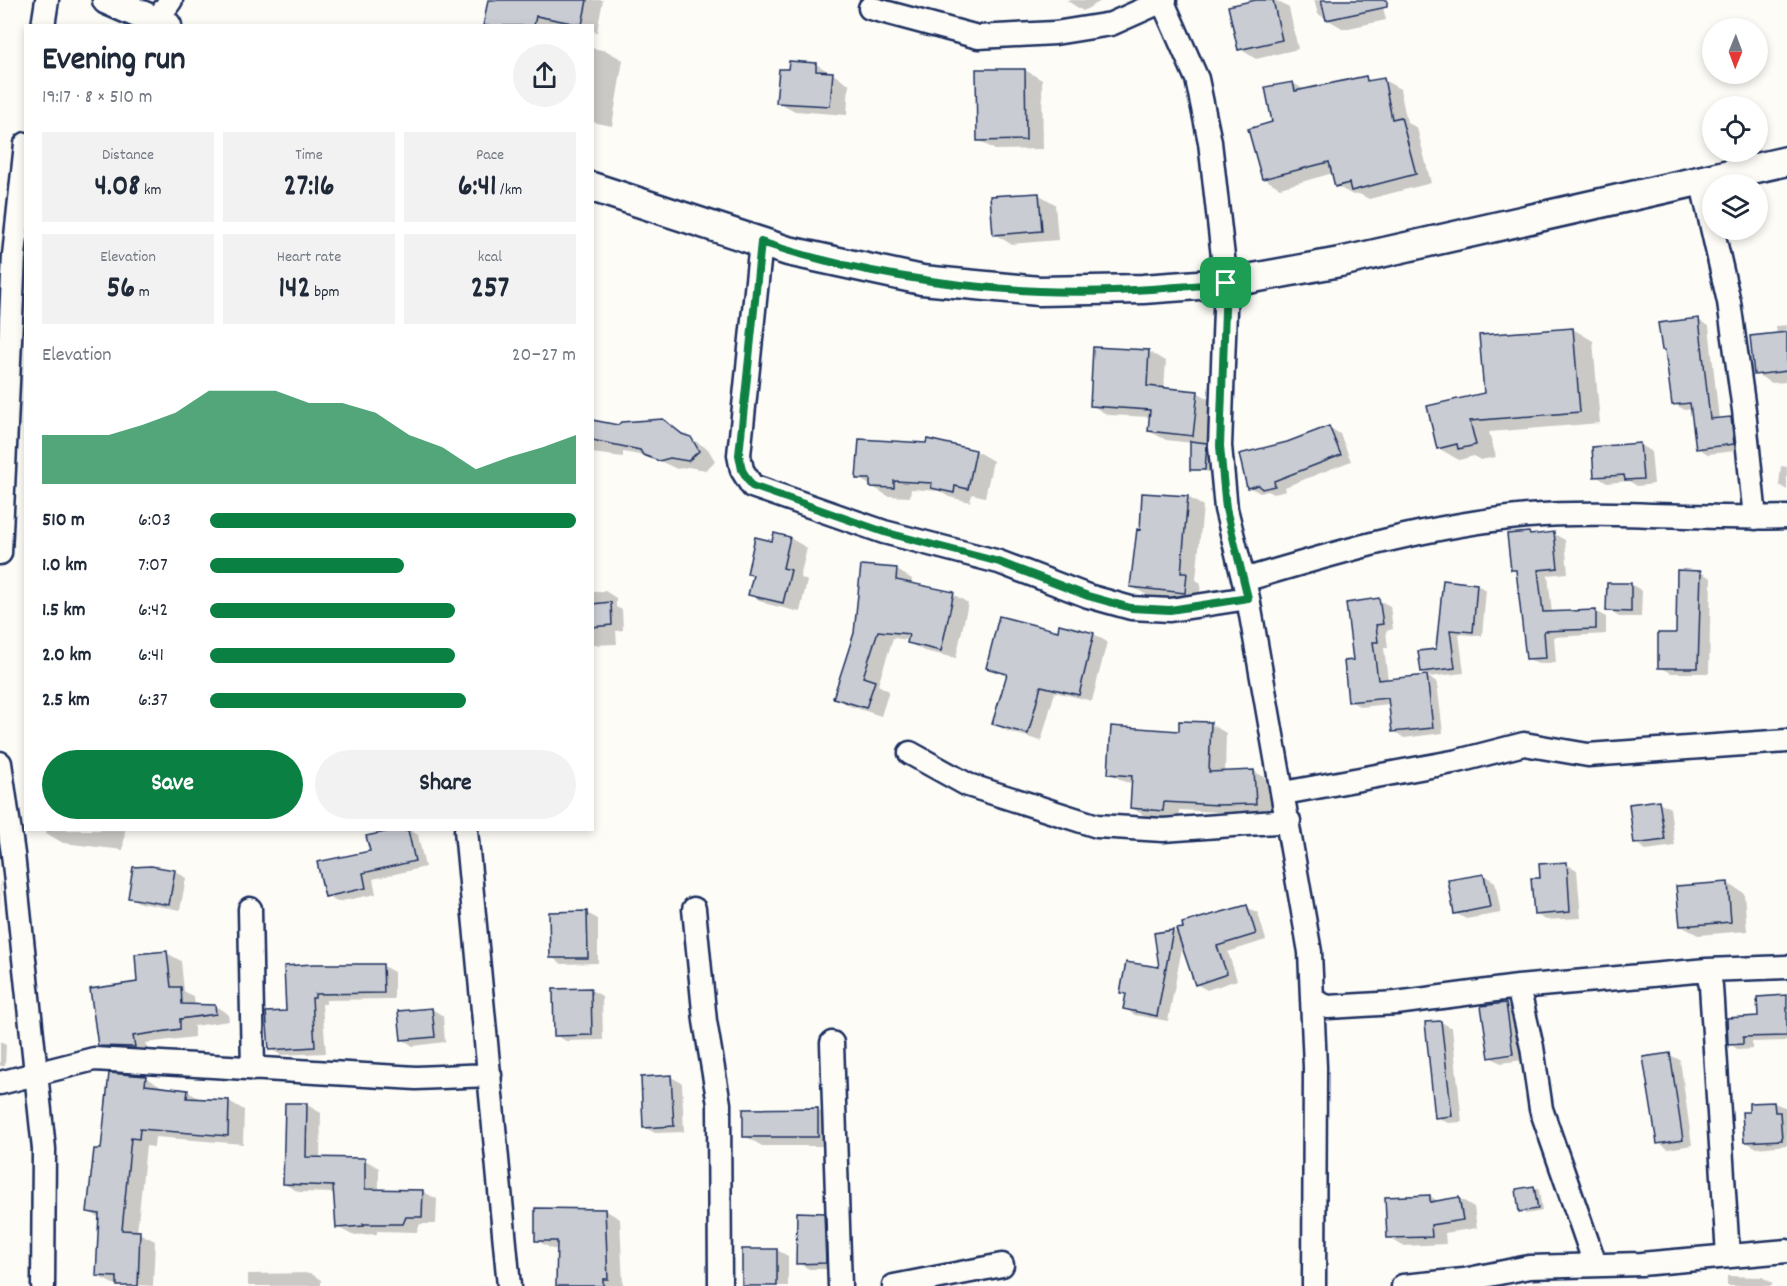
<!DOCTYPE html>
<html lang="en">
<head>
<meta charset="utf-8">
<style>
	body { margin:0; font-family:Dekko,sans-serif; background:#f2f2f3; color:#1f2937; height:100vh; display:flex; flex-direction:column; font-size:22px; white-space:nowrap }
	* { box-sizing:border-box; margin:0 }
	p { font-size:20px; color:#747a83 }
	.icon { flex:none; width:33px; height:33px; fill:none; stroke:currentColor; stroke-width:2; stroke-linecap:round; stroke-linejoin:round }
	.map { position:relative; flex:1; overflow:hidden }
	.details { position:absolute; left:24px; top:24px; width:570px; height:807px; display:flex; flex-direction:column; background:#fff; border-radius:0px; box-shadow:0 3px 9px #0003 }
	.details>* { flex:none }
	.needle { width:39px; rotate:181deg }
	.tools { position:absolute; left:1702px; top:18px; display:grid; gap:12px }
	.tools a { display:grid; place-items:center; width:66px; height:66px; border-radius:50%; background:#fff; box-shadow:0 3px 9px #0003; font-size:30px }
	.pin { position:absolute; display:grid; place-items:center; width:51px; height:51px; color:#fff; margin:-26px; border-radius:12px; box-shadow:0 3px 9px #0006 }
	.round { display:grid; place-items:center; flex:none; width:63px; height:63px; border-radius:32px; background:#f2f2f3 }
	.overview { display:flex; align-items:center; justify-content:space-between; height:102px; padding:0 18px }
	h1 { font-size:33px; font-weight:700; line-height:45px }
	.stats { display:grid; grid-template-columns:repeat(3,1fr); gap:9px; height:102px; padding:6px 18px }
	.stats div { display:grid; align-content:center; border-radius:0px; background:#f2f2f3; text-align:center }
	.stats b { font-size:30px; font-weight:700 }
	.stats small { font-size:16px; font-weight:400 }
	.stats p { font-size:16px }
	.chart { height:168px; padding:12px 18px }
	.chart p { display:flex; justify-content:space-between }
	.chart svg { width:100%; height:108px; margin-top:6px; fill:#0b8043; opacity:.7 }
	.action { display:flex; gap:12px; margin-top:auto; padding:12px 18px }
	.action a { flex:1; height:69px; border-radius:36px; background:#0b8043; color:#fff; font-size:24px; font-weight:700; line-height:69px; text-align:center }
	.action a+a { background:#f2f2f3; color:#1f2937 }
	ul { padding:0 18px; list-style:none; font-size:20px }
	li { display:grid; grid-template-columns:96px 72px 1fr; align-items:center; height:45px }
	li i { height:15px; border-radius:8px; background:#0b8043 }
	.map>svg:first-child { display:block }
</style>
</head>
<body>
<div class="map">
<svg width="1787" height="1286" viewBox="0 0 1787 1286">
	<rect width="100%" height="100%" fill="#fdfcf7"/>
	<filter id="ink" filterUnits="userSpaceOnUse"><feTurbulence type="fractalNoise" baseFrequency=".0167" numOctaves="2"/><feDisplacementMap in="SourceGraphic" scale="12" xChannelSelector="R" yChannelSelector="G"/><feConvolveMatrix kernelMatrix="1 2 1 2 8 2 1 2 1" color-interpolation-filters="sRGB"/></filter>
	<g filter="url(#ink)">
		<path fill="#0003" d="M489,0H603L597,32L592,31V26H485Z
			M1066,0H1103L1083,11Z
			M1263,0H1275L1289,8L1298,49L1256,59L1240,49Z
			M1314,0H1372L1383,7L1386,20L1344,29L1318,14Z
			M592,48L607,51L623,60L612,126L592,122Z
			M816,64L849,84L847,115L795,111L778,102L790,71Z
			M1025,70L1042,80L1043,149L995,150L978,140Z
			M1366,78L1373,82L1384,80L1400,89L1407,122L1417,128L1431,183L1369,199L1359,194L1353,195L1336,186L1333,173L1280,188L1263,178L1274,124L1293,83L1305,90Z
			M1038,194L1055,204L1058,240L1011,244L994,234Z
			M1698,320L1709,326L1719,420L1731,418L1742,425L1744,450L1708,454L1697,448L1692,409L1685,410L1674,404L1667,351L1663,349Z
			M1787,325V382L1772,383L1756,374L1777,334L1776,326Z
			M1573,329L1593,341L1600,423L1489,432L1496,457L1480,460L1474,456L1459,460L1438,448L1485,394Z
			M1149,352L1166,361L1164,389L1197,392L1214,402L1210,472L1191,469L1192,443L1166,440L1149,431L1151,417L1108,415L1091,405Z
			M592,419L618,427L662,421L708,449L715,461L706,470L688,467L677,469L651,457L623,452V457L592,453Z
			M1329,427L1340,434L1351,461L1285,487L1286,491L1274,494L1268,491L1260,493L1249,487L1287,444Z
			M928,441L976,451L993,461L985,497L972,494L970,502L949,497L939,491L911,489L910,497L888,496L858,478L928,445Z
			M1640,445L1651,451L1654,484L1637,486L1629,481L1607,483L1596,476Z
			M1781,466L1787,467V490L1779,485Z
			M1143,495L1188,497L1203,506L1196,580L1201,583L1199,601L1147,595L1132,587L1142,531Z
			M1554,534L1565,540L1568,573L1548,575L1552,613L1595,611L1606,617V634L1554,637L1556,663L1538,664L1528,658L1517,572L1512,569L1509,536Z
			M775,535L790,538L807,548L800,577L807,581L800,612L767,604L750,595L754,576L748,573L774,543Z
			M897,570L912,579L911,585L953,594L968,603L956,658L924,651L909,643V640L893,638L878,685L889,691L881,716L850,706L835,697Z
			M1700,572L1711,578L1709,673H1671L1660,667L1677,635Z
			M1631,584L1642,591L1641,617H1619L1608,610Z
			M1477,585L1486,590L1482,636L1459,634L1464,673L1428,677L1437,682L1443,733L1404,738L1394,731L1390,704L1361,707L1350,701L1355,661L1379,600L1390,606L1393,629L1386,631L1388,648H1384L1388,680L1430,676L1423,671Z
			M605,591L616,598V607L622,610L623,630L616,631L617,644L592,645V592Z
			M1059,632L1094,634L1107,642L1092,701L1055,692L1041,741L1007,731L994,724L1008,677L988,668Z
			M1211,724L1226,733L1225,773L1254,771L1270,781L1271,812L1236,813L1179,810V819L1147,817L1132,808L1133,783L1125,782L1109,773L1180,732Z
			M1659,802L1670,808L1675,846L1646,850L1635,843Z
			M47,830H125L123,850L63,843L46,833Z
			M401,830H410L418,835L425,867L373,879L376,894L337,902L326,896L371,852L368,837Z
			M1566,864L1577,870L1581,918L1546,920L1535,914L1542,879Z
			M175,871L186,878L180,910L140,903L129,897Z
			M1484,875L1495,882L1501,913L1466,919L1455,913Z
			M0,881L1,882L0,914Z
			M1727,883L1744,893L1747,931L1698,935L1681,926Z
			M1247,907L1258,913L1266,940L1228,952L1237,980L1207,990L1196,984L1183,943L1168,1021L1135,1015L1124,1008L1127,995L1122,992L1161,969L1155,934L1173,931L1180,935Z
			M587,913L598,919V963L562,964L551,957Z
			M167,953L181,961L184,991L194,997L195,1006H215L228,1014L229,1021L194,1026V1037L146,1043L148,1054L113,1053L99,1045L139,983Z
			M383,966L394,972V999L326,1000V1004H322L326,1053L281,1055L270,1049L288,1012L285,967Z
			M591,990L602,996L603,1040L566,1041L555,1035V991Z
			M1787,997V1041L1752,1042V1049L1739,1050L1730,1044Z
			M1505,1004L1516,1011L1523,1060L1501,1063L1490,1057Z
			M432,1009L443,1016L445,1042L413,1046L402,1039Z
			M1441,1022L1452,1028L1462,1122L1448,1123L1437,1117Z
			M0,1041L6,1044L5,1066H0Z
			M1670,1055L1680,1060L1692,1145L1668,1149L1659,1143Z
			M145,1077L161,1086L160,1088L188,1092L202,1100L229,1101L244,1110L243,1144L155,1137L154,1147L146,1146L137,1232L155,1241L153,1286L113,1284L97,1276L100,1218L89,1212L103,1151Z
			M671,1077L682,1083L684,1132L655,1133L644,1127Z
			M1774,1103L1787,1108V1145L1757,1148L1746,1142L1751,1113Z
			M307,1105L321,1113L320,1159L365,1160L379,1168V1190L422,1191L437,1199L436,1224H420L417,1232L377,1231V1234L352,1235L337,1227L335,1193L299,1192L284,1184Z
			M817,1110L834,1120V1146H762L745,1136Z
			M1534,1187L1539,1190L1542,1211L1526,1214L1521,1211Z
			M1430,1196L1439,1202L1459,1198L1474,1207L1477,1228L1445,1233L1446,1244L1403,1246L1388,1237Z
			M605,1210L620,1219L623,1286H533H558V1249H552L536,1240Z
			M824,1214L835,1220L836,1269H809L798,1263Z
			M777,1250L788,1256V1286H744Z
			M310,1273L321,1280V1286H248V1274Z
			M1727,1276L1762,1277L1772,1283V1286H1727Z"/>
		<path fill="#c9ccd3" stroke="#1b2f5e" stroke-width="1.5" d="M488,0H587L582,25L536,16L534,26H483Z
			M1256,0H1273L1282,40L1238,50L1228,6Z
			M1321,0H1387V7L1326,20Z
			M789,61L816,63V71L833,72L830,106L776,103L779,69H788Z
			M976,69H1025L1026,140L977,141Z
			M1366,76L1367,81L1384,78L1392,119L1401,117L1416,174L1351,191L1349,183L1335,187L1329,162L1262,179L1248,129L1272,122L1265,87L1293,82L1295,91Z
			M1039,193L1042,231L993,235L990,196Z
			M1699,318L1710,419L1731,417L1734,444L1696,449L1690,403L1672,405L1665,350H1662L1658,323Z
			M1573,328L1580,412L1470,421L1476,445L1458,449L1457,444L1437,449L1427,406L1484,393L1479,335Z
			M1787,332V371L1754,375L1750,336Z
			M1093,347L1149,350L1147,386L1198,391L1193,436L1148,431L1150,410L1090,406Z
			M663,419L682,434L691,437L699,451L688,461L670,458L659,461L643,455L640,450L592,440V420L618,425L621,422Z
			M1329,426L1341,455L1274,481L1275,486L1262,489L1259,485L1247,488L1239,454L1287,442Z
			M859,439L926,443L927,439L976,450L968,489L955,486L954,493L931,488L932,483L894,481V488L870,487V479H856Z
			M1190,441L1207,443L1205,470H1190Z
			M1640,443L1643,479L1625,480L1624,475L1594,477L1592,447Z
			M1142,493L1188,496L1181,573H1187L1185,593L1130,587L1137,529L1140,530Z
			M1529,532L1530,535L1554,532L1558,568L1538,570L1543,612L1596,610V629L1544,631L1546,658L1526,659L1516,570H1511L1507,534Z
			M774,533L790,537L783,568L791,570L783,603L748,595L753,575L747,574L755,537L772,541Z
			M861,565L897,568L896,580L954,592L941,651L907,643L909,634L878,631L863,677L875,681L866,708L833,698L854,633Z
			M1677,570L1701,571L1698,668H1658V633H1676Z
			M1443,580L1477,584L1473,632L1450,630L1455,668L1421,672L1418,651L1436,649Z
			M1607,583H1631V612L1606,611Z
			M1379,598L1383,624L1376,625L1378,642H1373L1378,680L1427,675L1433,728L1392,732L1388,698L1348,702L1344,661L1353,660L1346,603Z
			M611,602L612,625L592,627V604Z
			M999,616L1058,631L1059,624L1094,633L1079,695L1041,686L1028,734L992,724L1007,674L986,668Z
			M1179,721L1211,722L1209,772L1254,770L1256,804L1219,805L1164,802L1163,811L1130,808L1132,776L1108,774L1111,726L1179,731Z
			M1659,800L1665,840L1634,844L1629,804Z
			M394,830H408L415,861L363,873L366,888L325,897L317,862L370,851L366,836Z
			M1567,862L1570,912L1534,915L1531,878H1540L1539,864Z
			M151,866L175,870L169,905L128,898L133,867Z
			M1484,874L1490,907L1454,914L1448,880Z
			M1728,882L1731,922L1680,926L1676,886Z
			M1247,905L1256,934L1217,946L1227,974L1195,985L1176,929L1183,928L1182,923Z
			M587,911L588,958H550L549,912Z
			M1173,930L1157,1016L1123,1009L1126,994L1120,993L1126,962L1159,967L1154,933Z
			M167,951L171,987H181L182,1004L215,1005L216,1014L180,1019V1029L133,1036L135,1047L98,1046L90,989L137,982L135,954Z
			M313,964H383L384,993L315,994V998H312L315,1047L269,1050L266,1012L286,1011L284,966Z
			M591,988L592,1035L554,1036L553,989Z
			M1787,995V1036L1743,1037V1044L1728,1045L1727,1018L1758,1016L1757,997Z
			M1506,1003L1513,1054L1489,1058L1481,1006Z
			M432,1008L435,1037L401,1040L398,1011Z
			M1441,1021L1452,1116L1435,1118L1425,1022Z
			M1670,1053L1683,1140L1657,1144L1643,1057Z
			M109,1073L146,1076L145,1085L188,1090L187,1098L229,1100L228,1136L140,1129L139,1139L131,1138L122,1230L140,1231L138,1286H117V1277L96,1276L99,1214L87,1212L94,1149H101Z
			M671,1075L674,1126L643,1128L641,1077Z
			M1774,1102L1775,1112H1780L1782,1140L1744,1142L1742,1112H1749V1103Z
			M285,1103H307L306,1157L365,1158V1189L423,1190L422,1217H406L403,1224H363L364,1226L336,1228L333,1186L283,1184Z
			M818,1108V1137H743V1109Z
			M1534,1186L1538,1209L1519,1212L1516,1189Z
			M1430,1195V1202L1459,1197L1463,1220L1431,1225L1432,1237L1387,1238L1385,1197Z
			M535,1208L605,1209L608,1279H603V1286H556L557,1241H535Z
			M797,1212L824,1213L826,1263L796,1264Z
			M742,1249H777V1286H742Z"/>
		<g fill="none" stroke-linecap="round" stroke-linejoin="round">
			<defs>
				<path id="minor" d="M1162,0L1197,79L1210,142L1226,283L1220,446L1226,509L1248,598L1310,952L1315,1067L1314,1286
					M870,8L978,37L1055,33L1111,24L1165,0
					M156,21L171,0
					M43,26L47,0
					M1701,179L1729,302L1744,410L1755,518
					M761,242L739,455L742,470L752,486L884,532L999,562L1088,596L1131,608L1170,610L1248,598
					M0,553L14,255L26,144
					M1244,580C1338,552 1429,525 1528,516C1613,509 1701,520 1787,517
					M910,753L968,785L1097,826L1163,830L1289,821
					M0,763L13,854L44,1149L43,1286
					M1284,793L1458,761L1524,744L1588,755L1787,741
					M466,830L509,1286
					M250,909L253,1069
					M694,909L705,1021L719,1104L720,1286
					M1707,970L1787,967
					M1518,987L1532,1047L1541,1109L1595,1264
					M1312,1000L1328,1007L1396,1003L1518,987L1707,970L1711,986L1728,1256
					M832,1043L840,1286
					M0,1083L94,1059L416,1078L490,1075
					M894,1286L1002,1265
					M1403,1286L1464,1280L1529,1267L1641,1264L1787,1251"/>
				<path id="tertiary" d="M107,0L167,26
					M592,187L788,251L922,280L1039,291L1143,289L1226,283L1340,262L1787,161"/>
			</defs>
			<use href="#minor" stroke="#1b2f5e" stroke-width="27"/>
			<use href="#tertiary" stroke="#1b2f5e" stroke-width="33"/>
			<use href="#minor" stroke="#fdfcf7" stroke-width="22"/>
			<use href="#tertiary" stroke="#fdfcf7" stroke-width="28"/>
		</g>
	</g>
	<g fill="none" stroke-linecap="round" stroke-linejoin="round" filter="url(#ink)">
		<defs>
			<path id="route" d="M761,242C848,271 948,287 1039,291C1101,294 1165,288 1226,283L1220,446L1226,509L1248,598L1170,610L1131,608L1088,596L999,562L884,532L752,486L742,470L739,455Z"/>
		</defs>
		<use href="#route" stroke="#fff" stroke-width="12"/>
		<use href="#route" stroke="#0b8043" stroke-width="8"/>
	</g>
</svg>
<div class="tools">
<a><svg class="needle" viewBox="-14 -14 28 28"><path d="M0-13l5 13h-10z" fill="#e53935"/><path d="M0 13l5-13h-10z" fill="#747a83"/></svg></a>
<a><svg class="icon" aria-label="locate" viewBox="0 0 24 24"><circle cx="12" cy="12" r="6"/><path d="M12 2v4M12 18v4M2 12h4M18 12h4"/></svg></a>
<a><svg class="icon" aria-label="layers" viewBox="0 0 24 24"><path d="M12 4l9 5-9 5-9-5zM3 14l9 5 9-5"/></svg></a>
</div>
<div class="pin" style="left:1226px;top:283px;background:#1e9e55"><svg class="icon" aria-label="arrive" viewBox="0 0 24 24"><path d="M6 21V4h12l-3 4 3 4H6"/></svg></div>
<section class="details">
<div class="overview"><div><h1>Evening run</h1><p>19:17 · 8 × 510 m</p></div><a class="round"><svg class="icon" aria-label="share" viewBox="0 0 24 24"><path d="M12 15V3M7 8l5-5 5 5M5 13v7h14v-7"/></svg></a></div>
<div class="stats">
<div><p>Distance</p><b>4.08<small> km</small></b></div>
<div><p>Time</p><b>27:16</b></div>
<div><p>Pace</p><b>6:41<small> /km</small></b></div>
</div>
<div class="stats">
<div><p>Elevation</p><b>56<small> m</small></b></div>
<div><p>Heart rate</p><b>142<small> bpm</small></b></div>
<div><p>kcal</p><b>257</b></div>
</div>
<div class="chart"><p><span>Elevation</span>20–27 m</p>
<svg viewBox="0 0 160 44" preserveAspectRatio="none"><path d="M0 44V24L10 24L20 24L30 20L40 15L50 6L60 6L70 6L80 11L90 11L100 15L110 24L120 29L130 38L140 33L150 29L160 24V44z"/></svg>
</div>
<ul>
<li><b>510 m</b>6:03<i style="width:100%"></i></li>
<li><b>1.0 km</b>7:07<i style="width:53%"></i></li>
<li><b>1.5 km</b>6:42<i style="width:67%"></i></li>
<li><b>2.0 km</b>6:41<i style="width:67%"></i></li>
<li><b>2.5 km</b>6:37<i style="width:70%"></i></li>
</ul>
<div class="action"><a>Save</a><a>Share</a></div>
</section>
</div>
</body>
</html>
